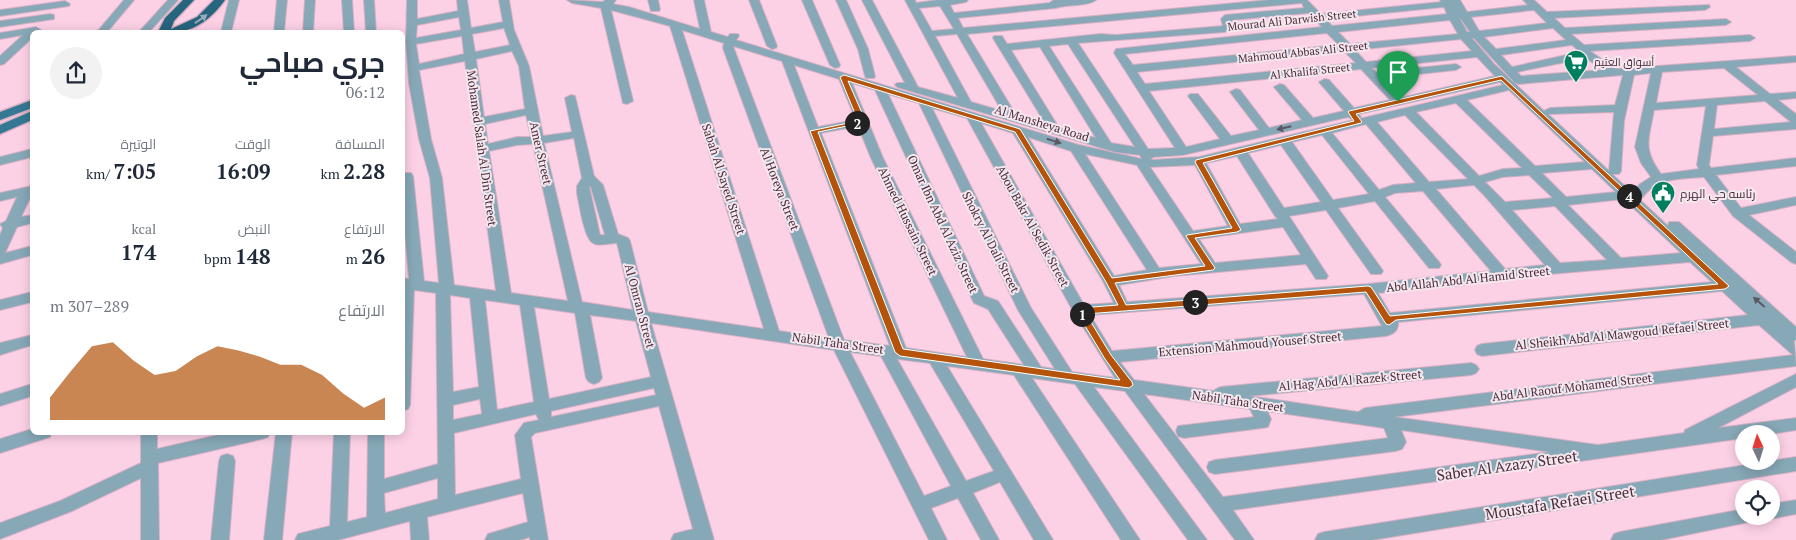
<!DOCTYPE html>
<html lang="ar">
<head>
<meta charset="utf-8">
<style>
	body { margin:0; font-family:"PT Serif",Cairo,serif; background:#f2f2f3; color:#1f2937; direction:rtl; height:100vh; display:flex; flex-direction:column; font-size:19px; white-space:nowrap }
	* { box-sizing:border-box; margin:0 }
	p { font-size:16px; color:#747a83 }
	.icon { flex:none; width:28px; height:28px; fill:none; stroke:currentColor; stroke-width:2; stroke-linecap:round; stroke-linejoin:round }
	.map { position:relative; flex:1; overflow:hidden; direction:ltr }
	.drawer { position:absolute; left:30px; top:30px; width:375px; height:405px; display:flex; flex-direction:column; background:#fff; border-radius:8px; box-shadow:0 2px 12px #0003; direction:rtl }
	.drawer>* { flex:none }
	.needle { width:32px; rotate:356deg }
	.controls { position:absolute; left:1735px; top:425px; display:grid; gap:10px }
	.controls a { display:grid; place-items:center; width:45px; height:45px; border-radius:50%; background:#fff; box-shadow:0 2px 12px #0003; font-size:25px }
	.pin { position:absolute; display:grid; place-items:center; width:42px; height:42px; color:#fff; margin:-51px -21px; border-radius:50% 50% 50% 0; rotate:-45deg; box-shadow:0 0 5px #0007 }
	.pin .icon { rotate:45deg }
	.km { position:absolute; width:25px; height:25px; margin:-12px; border-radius:50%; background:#222; color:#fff; font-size:14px; line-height:25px; text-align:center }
	.round { display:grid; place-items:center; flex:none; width:52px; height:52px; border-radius:26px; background:#f2f2f3 }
	.summary { display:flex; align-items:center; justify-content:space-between; height:85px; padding:0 20px }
	h1 { font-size:28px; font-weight:700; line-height:38px }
	.stats { display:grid; grid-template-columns:repeat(3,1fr); gap:8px; height:85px; padding:5px 20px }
	.stats div { display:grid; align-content:center }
	.stats b { font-size:21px; font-weight:700 }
	.stats small { font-size:14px; font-weight:400 }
	.stats p { font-size:14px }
	.chart { height:140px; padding:10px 20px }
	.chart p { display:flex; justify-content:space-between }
	.chart svg { width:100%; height:90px; margin-top:5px; fill:#b45309; opacity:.7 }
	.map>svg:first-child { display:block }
</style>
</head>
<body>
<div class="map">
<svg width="1796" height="540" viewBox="0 0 1796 540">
	<rect width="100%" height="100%" fill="#fcd1e6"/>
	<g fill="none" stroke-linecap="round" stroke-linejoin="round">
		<defs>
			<path id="minor" d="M124,0H134L107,32H97Z
				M168,0H178L149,32H139Z
				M229,0H239L231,32H221Z
				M277,0H287L284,32H274Z
				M305,0H315L313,32H303Z
				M342,0H352L354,32H344Z
				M364,0H374L376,32H366Z
				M407,0H417V19L458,11L457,0H467L471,28L503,22L499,0H509L514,30L529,66L543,136L572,132L565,98L571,95L575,96L594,176L603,185L618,234L628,238L630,241L648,312L764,329L670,26L611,10L633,101L627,104L623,103L601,8L572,3L567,0L603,2L605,0H616L613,4L629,7L700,29L694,0H704L711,32L728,37L730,34H738L739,36L736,40L1079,145L1142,159L1140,155L1115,152L897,87L895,85L897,83H905L862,0H872L918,87L958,98L905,0H915L916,3L938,0H968L966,2L950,5L954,13L1049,3L1054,0H1096C1087,7 1067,4 1056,8L958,18L963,28L1269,0H1307L1321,14L1441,2L1440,0H1450L1457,13L1450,0H1460L1467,12L1528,5L1523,0H1534L1547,12L1709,5L1710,7L1705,10L1554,18L1565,28L1726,19L1731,22L1726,25L1571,34L1584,45L1750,35L1755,38L1750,41L1590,51L1616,69L1796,56V62L1736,67L1770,94L1796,92V98L1778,100L1796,114V129L1713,136L1709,165L1711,168L1796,158V166L1716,175L1741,208L1796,197V205L1749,215L1796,252V264L1791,262L1733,216L1704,177C1682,179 1657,177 1643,197L1638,198L1668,226L1669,222H1679L1796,327V340H1794L1796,366L1394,417L1598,445L1684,433L1685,430L1796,374V387L1718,428L1796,418V430L1771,434H1744V438L1233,510L1254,540H1235L1125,391L1094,387L1207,540H1188L1075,384L1032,378L1140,540H1121L1014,375L947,366L1053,540H1034L1000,482L973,493L999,540H981L958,498L931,508L947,540H929L834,350L651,323L714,540H671L674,534L693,529L659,406L535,433L531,437L548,540H530V537L520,540H485L488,534L528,522L523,493L427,517L429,540H411L410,521L338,540H295L298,534L330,526L334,432H350L347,522L367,517L368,432H384V479L438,464L436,293L414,290L410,405L408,409L402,411V278L409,279L402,196L403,173H411L413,176L424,281L439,283L430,178L419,139L409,83L406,42ZM1302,3L1304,8L1225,15L1221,19L1223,26L1116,35L1100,34L1007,44L1002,36H994L993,38L1045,123L1016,115L967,34ZM940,6L954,29L932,31L919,8ZM1444,7L1447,14L1332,26L1326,19ZM1534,10L1547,23L1479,31L1471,17ZM1309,13L1322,27L1116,49L1114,53L1175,148L1148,149L1078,43L1225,32L1234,27L1232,20ZM459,17L461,30L416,38L417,25ZM1460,19H1461L1470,32H1467ZM1450,20L1458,34L1350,44L1338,32ZM504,28L510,45L475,52L472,34ZM1553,28L1566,40L1496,49L1484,37ZM682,30L724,43L723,48L829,338L779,331ZM1327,33L1339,45L1133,65L1125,54ZM957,34L1002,111L971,102L935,36ZM462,36L464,54L419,64L416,44ZM1472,38H1474L1515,83L1519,84L1623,75L1615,105L1550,108L1544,111L1494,64ZM1461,39L1472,51L1366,62L1355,50ZM1068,44L1135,147L1111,143L1049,46ZM1572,45L1580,52L1512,67L1501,55ZM733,46L782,61L890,346L844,340ZM1040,47L1096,138L1059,128L1011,50ZM512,51L519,66L525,109L484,117L476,59ZM1344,51L1356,63L1145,84L1137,72ZM1477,57L1495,76L1400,98L1382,78L1456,70L1461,67L1456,64L1376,72L1372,68ZM1586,58L1603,70L1521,76L1517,72ZM465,61L496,291L454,285L442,178L431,139L419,70ZM794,65L839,79L856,120L818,127ZM1724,68L1758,95L1656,103L1662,72ZM1361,69L1390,100L1354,108L1329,80L1325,79L1319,82L1344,111L1313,118L1284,85L1280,84L1274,87L1302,120L1269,128L1240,90L1236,89L1230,92L1259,130L1231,136L1198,94H1190L1188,96L1220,139L1186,147L1149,91ZM1651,73L1635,147L1641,163L1651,177L1640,184L1635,190L1630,191L1612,174H1619L1621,171L1624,121L1634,75ZM1500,82L1503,85L1359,119L1361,117L1359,114ZM852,83L875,90L972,299L974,303L988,309L1024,365L983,359L883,158ZM1509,90L1585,162L1535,166L1467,100ZM888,94L919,103L1018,310L1055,369L1041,367L998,301L984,296ZM1765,101L1791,122L1714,129L1717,105ZM1456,103L1522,168L1503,169L1479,176L1416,112ZM1706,106L1697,165L1699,169L1661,174C1642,148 1649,139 1654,110ZM932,108L967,118L1073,311L1115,378L1072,372L1031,308ZM1614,112L1609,171L1548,114H1550ZM526,115L531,137H517L488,144L485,124ZM1405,115L1468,179L1429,182L1377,122ZM1348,117L1354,120L1199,157L1151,160L1153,157L1183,155ZM981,123L1013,133L1103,281L1114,303L1084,305ZM1366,124L1416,183L1393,185L1379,190L1332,133ZM858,126L871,158L967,357L906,348L821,133ZM1322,135L1369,194L1333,200L1292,142ZM1028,137L1071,151L1147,270L1114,276ZM574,138L582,178L577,186V193C579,203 584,238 593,243C598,247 610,243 617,243L633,310L582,302L544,143ZM533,144L568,301L511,293L489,151L517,145ZM1281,145L1321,202L1284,208L1248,153ZM1085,154L1137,165L1201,264L1159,268ZM1237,156L1275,216L1278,219L1240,224L1206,163ZM1195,165L1228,226L1193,231L1150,167ZM1592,169L1616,192L1566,197L1542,173ZM1529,175L1553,198L1505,202L1485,182L1503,177ZM1474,185L1484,195L1545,265L1505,269L1436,189ZM589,186L591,187L605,235H600ZM1423,191L1491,271L1368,284L1127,302L1119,285L1174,276L1306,264L1316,279H1326L1328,276L1289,216L1326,210L1371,274H1381L1383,271L1381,268L1338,208L1375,201L1429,268H1439L1441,265L1439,262L1385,197L1395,193ZM1624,199L1681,253L1621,258L1568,205ZM1555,206L1607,260L1560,263L1512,210ZM1283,227L1301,255L1215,263L1199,239ZM1690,262L1712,282L1390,313L1378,293L1464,285L1514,277ZM1722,291L1748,315L1482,344L1477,346L1475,350L1477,354L1482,356L1759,325L1793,355L1365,408L1358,412L1249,396L1471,375L1476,373L1479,369L1476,365L1471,363L1221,387L1216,389L1214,391L1134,380L1120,362L1386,336C1394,334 1399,330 1398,322ZM1364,294L1382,326L1112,351L1090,315ZM450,295L470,298L479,387L453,392ZM485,300L520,305L534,402L497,410ZM534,307L575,313L586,378L589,382L594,384L599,382L602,378L590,315L636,321L651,377L549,399ZM850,352L881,356L951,486L924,496ZM897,359L930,363L994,471L966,481ZM654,388L656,395L551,417V411ZM1144,394L1250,409L1254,417L1178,426L1176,431L1178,436L1184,438L1262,428L1268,427L1271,419L1267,411L1384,428L1388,438L1215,460L1209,462L1207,467L1209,472L1215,474L1396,451L1402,449L1406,442L1401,430L1550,452L1223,497ZM480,399L482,414L453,420V405ZM536,414L539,420L524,423L515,435L521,479L455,495L454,433ZM438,478V499L385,513L384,493Z
				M648,0H658L660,9L659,11H651Z
				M749,0H759L777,46L776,48L772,49L767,46Z
				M802,0H812L840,65L839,67L835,68L830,65Z
				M836,0H846L868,49L875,76L874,78H866L865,76L858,49Z
				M65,1L70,4L69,6L0,16V10Z
				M50,14L54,15V19L0,27V21Z
				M36,27L41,30L40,32H32V38L4,64L0,65V56L23,35L0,39V33Z
				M32,149V157L0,165V157Z
				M32,186V194L21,217L32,215V223L17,227L5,253L32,246V255L0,264V235L3,228L0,224L6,221L17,197L0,201V193Z
				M32,292V302L0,310V300Z
				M32,335V345L0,355V343Z
				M32,384V396L0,406V394Z
				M32,429V432H52L50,437L0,453V439Z
				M141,432H157V449L231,432H270L268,437L262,439L158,463L159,540H141V478L72,511L0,539V523L60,501L141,463Z
				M276,432H292L282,540H264Z
				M227,454L233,456L235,461L229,540H211L219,461L221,456Z
				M1796,457V471L1372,540H1315L1318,534L1324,532Z
				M1796,500V514L1771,519L1765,517L1771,516V504Z
				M1744,509V516H1757L1754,521L1661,540H1611L1614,534L1620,532Z"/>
			<path id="major" d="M32,100V108L0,120V112Z
				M32,111V120L0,134V125Z"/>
			<path id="highway" d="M183,0H194L174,21L171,29L197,17L214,0H225C213,17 194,33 172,32L170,30L169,32H161L159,30L165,18Z"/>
		</defs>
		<use href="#minor" stroke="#d8b0c4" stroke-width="2"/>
		<use href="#major" stroke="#d8b0c4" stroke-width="3"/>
		<use href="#highway" stroke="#d8b0c4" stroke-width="3"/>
		<use href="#minor" fill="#87a8b7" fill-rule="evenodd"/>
		<use href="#major" fill="#357893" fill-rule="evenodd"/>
		<use href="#highway" fill="#25657e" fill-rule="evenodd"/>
	</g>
	<defs><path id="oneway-solid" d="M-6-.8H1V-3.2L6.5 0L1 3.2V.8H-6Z" transform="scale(1.25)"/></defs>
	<use fill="#98acbc" href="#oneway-solid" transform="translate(201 19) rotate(-35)"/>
	<g fill="#5e5766">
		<use href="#oneway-solid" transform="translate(1284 128) rotate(167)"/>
		<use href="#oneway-solid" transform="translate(1054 141) rotate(17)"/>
		<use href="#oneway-solid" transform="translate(1759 302) rotate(-139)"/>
	</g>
	<path fill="#b45309" stroke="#fff" fill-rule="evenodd" d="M844,75L1020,129L1112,278L1205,266L1186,236L1187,235L1232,228L1195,162L1196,160L1354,121L1348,112L1349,111L1502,76L1729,286L1725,289L1396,320L1389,325L1386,324L1366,292L1086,314L1111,355L1132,382L1133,385L1129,388L900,356L895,352L810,131L858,121L840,77ZM1501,80L1718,284L1390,316L1371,287L1368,286L1126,305L1115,283L1213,270L1215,268L1195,238L1237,232L1241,230L1203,163L1361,123L1362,122L1356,114ZM848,81L1015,132L1106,282L1118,305L1080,308L1076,311L1105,359L1120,380L903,349L818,132L866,122Z"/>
	<defs>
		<symbol id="supermarket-pin" viewBox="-11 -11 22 30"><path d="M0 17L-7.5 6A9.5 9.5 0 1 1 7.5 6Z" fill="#007f5f" stroke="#f6e7ee"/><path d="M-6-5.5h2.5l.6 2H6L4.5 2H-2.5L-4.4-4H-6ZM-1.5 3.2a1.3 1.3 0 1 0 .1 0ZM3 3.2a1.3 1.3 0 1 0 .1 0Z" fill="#fff"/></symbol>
		<symbol id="civic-pin" viewBox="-11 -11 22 30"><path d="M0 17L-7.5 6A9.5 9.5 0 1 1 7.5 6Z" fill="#007f5f" stroke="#f6e7ee"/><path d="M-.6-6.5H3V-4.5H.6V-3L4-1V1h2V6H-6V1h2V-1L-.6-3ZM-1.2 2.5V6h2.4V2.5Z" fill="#fff"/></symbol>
	</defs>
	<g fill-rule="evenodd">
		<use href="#supermarket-pin" x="1562" y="48" width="28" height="38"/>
		<use href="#civic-pin" x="1649" y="179" width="28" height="38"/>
	</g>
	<g text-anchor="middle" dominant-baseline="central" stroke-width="4" stroke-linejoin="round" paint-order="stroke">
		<g font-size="11" fill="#482c3b" stroke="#f6e7ee">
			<text transform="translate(1292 20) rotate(-6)">Mourad Ali Darwish Street</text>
			<text transform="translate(1303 52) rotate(-6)">Mahmoud Abbas Ali Street</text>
			<text transform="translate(1310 71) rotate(-6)">Al Khalifa Street</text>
		</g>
		<g font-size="11" fill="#482c3b" stroke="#f6e7ee" text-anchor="start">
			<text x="1594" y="62">أسواق العثيم</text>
		</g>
		<g font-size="12" fill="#482c3b" stroke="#f6e7ee">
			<text transform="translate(1042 123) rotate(17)">Al Mansheya Road</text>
			<text transform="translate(482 148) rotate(82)">Mohamed Salah Al Din Street</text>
			<text transform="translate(541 153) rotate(77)">Amer Street</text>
			<text transform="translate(724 179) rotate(72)">Sabah Al Sayed Street</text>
			<text transform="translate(780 189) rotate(69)">Al Horeya Street</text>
			<text transform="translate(908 221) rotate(64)">Ahmed Hussain Street</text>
			<text transform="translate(943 224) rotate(65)">Omar Ibn Abd Al Aziz Street</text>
			<text transform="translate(1033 226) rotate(61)">Abou Bakr Al Sedik Street</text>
			<text transform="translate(991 242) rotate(63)">Shokry Al Dali Street</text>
			<text transform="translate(1468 279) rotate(-6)">Abd Allah Abd Al Hamid Street</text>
			<text transform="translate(640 306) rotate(75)">Al Omran Street</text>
			<text transform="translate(1622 334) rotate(-6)">Al Sheikh Abd Al Mawgoud Refaei Street</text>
			<text transform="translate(838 343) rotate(8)">Nabil Taha Street</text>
			<text transform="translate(1250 344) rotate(-5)">Extension Mahmoud Yousef Street</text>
			<text transform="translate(1350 380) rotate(-5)">Al Hag Abd Al Razek Street</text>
			<text transform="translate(1572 387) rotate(-7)">Abd Al Raouf Mohamed Street</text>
			<text transform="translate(1238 401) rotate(8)">Nabil Taha Street</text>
		</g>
		<g font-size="12" fill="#482c3b" stroke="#f6e7ee" text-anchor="start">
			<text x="1680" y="193">رئاسه حي الهرم</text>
		</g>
		<g font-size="15" fill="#482c3b" stroke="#f6e7ee">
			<text transform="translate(1507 465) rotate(-8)">Saber Al Azazy Street</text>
			<text transform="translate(1560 502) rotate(-9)">Moustafa Refaei Street</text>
		</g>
	</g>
</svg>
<div class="controls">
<a><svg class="needle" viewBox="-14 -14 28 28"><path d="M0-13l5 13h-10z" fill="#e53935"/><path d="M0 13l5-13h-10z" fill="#747a83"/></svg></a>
<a><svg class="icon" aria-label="locate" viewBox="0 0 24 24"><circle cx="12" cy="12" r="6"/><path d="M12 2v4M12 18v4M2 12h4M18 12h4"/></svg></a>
</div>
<div class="pin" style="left:1398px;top:102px;background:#1e9e55"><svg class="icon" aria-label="arrive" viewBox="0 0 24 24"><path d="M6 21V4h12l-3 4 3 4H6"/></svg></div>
<b class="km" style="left:1082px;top:314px">1</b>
<b class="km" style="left:857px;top:123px">2</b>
<b class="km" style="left:1195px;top:302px">3</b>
<b class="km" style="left:1629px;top:196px">4</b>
<section class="drawer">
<div class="summary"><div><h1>جري صباحي</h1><p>06:12</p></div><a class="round"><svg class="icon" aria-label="share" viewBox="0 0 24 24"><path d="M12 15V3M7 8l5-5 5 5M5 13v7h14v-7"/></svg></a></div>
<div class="stats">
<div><p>المسافة</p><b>2.28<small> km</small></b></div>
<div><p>الوقت</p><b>16:09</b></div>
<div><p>الوتيرة</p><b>7:05<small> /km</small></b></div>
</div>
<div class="stats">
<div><p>الارتفاع</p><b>26<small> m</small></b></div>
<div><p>النبض</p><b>148<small> bpm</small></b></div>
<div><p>kcal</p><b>174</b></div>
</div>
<div class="chart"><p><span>الارتفاع</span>289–307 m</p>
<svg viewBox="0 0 160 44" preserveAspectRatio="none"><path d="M0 44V33L10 20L20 8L30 6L40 15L50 22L60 20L70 13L80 8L90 10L100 13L110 17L120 17L130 22L140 31L150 38L160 33V44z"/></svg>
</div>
</section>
</div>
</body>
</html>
